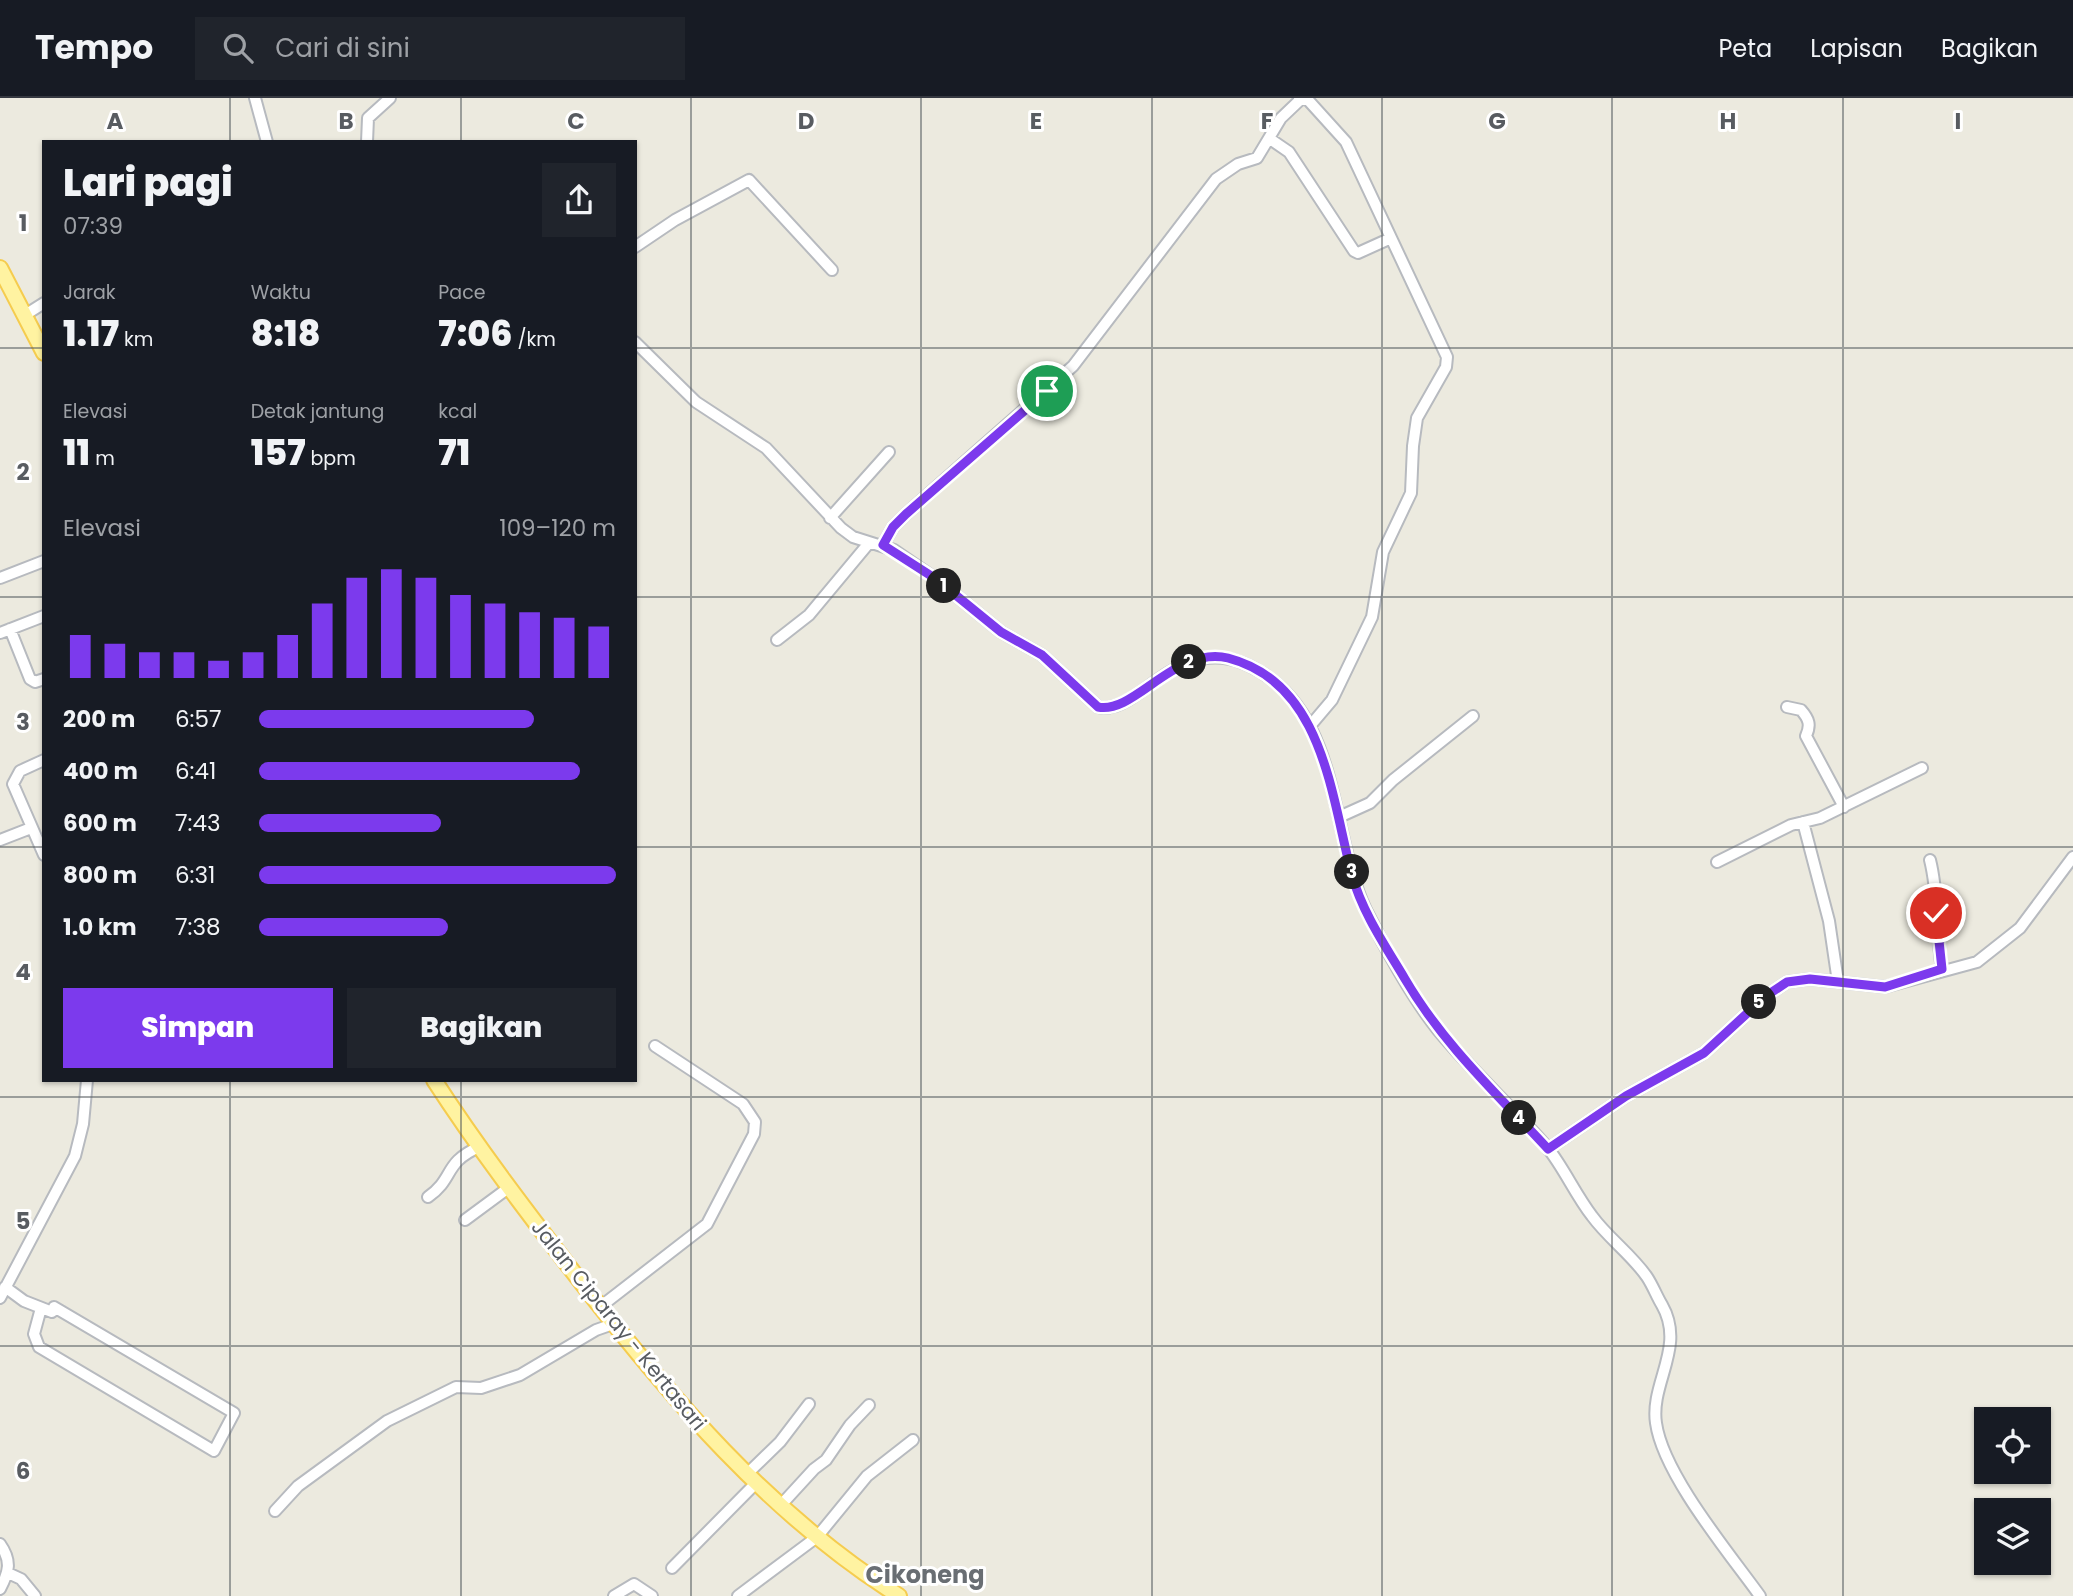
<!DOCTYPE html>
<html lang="id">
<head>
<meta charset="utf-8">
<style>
	body { margin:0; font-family:Poppins,sans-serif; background:#20242c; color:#f1f3f6; height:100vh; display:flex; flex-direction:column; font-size:26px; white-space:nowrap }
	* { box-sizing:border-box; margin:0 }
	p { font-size:23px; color:#9ea1a6 }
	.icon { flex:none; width:38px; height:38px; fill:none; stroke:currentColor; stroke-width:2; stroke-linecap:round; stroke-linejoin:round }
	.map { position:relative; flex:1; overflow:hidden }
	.drawer { position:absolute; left:42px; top:42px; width:595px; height:942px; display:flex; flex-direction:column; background:#171b24; border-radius:0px; box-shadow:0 2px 5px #0004 }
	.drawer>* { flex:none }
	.fabs { position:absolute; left:1974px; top:1309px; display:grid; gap:14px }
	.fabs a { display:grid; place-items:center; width:77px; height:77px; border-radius:0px; background:#171b24; box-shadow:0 2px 5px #0004; font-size:35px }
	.pin { position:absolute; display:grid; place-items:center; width:60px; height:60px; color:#fff; margin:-30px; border:4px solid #fff; border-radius:50%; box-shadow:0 2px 7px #0007 }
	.km { position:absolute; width:35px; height:35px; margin:-18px; border-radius:50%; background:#222; color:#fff; font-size:19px; line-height:35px; text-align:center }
	.round { display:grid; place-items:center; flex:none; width:74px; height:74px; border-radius:0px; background:#20242c }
	.head { display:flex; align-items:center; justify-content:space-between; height:119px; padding:0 21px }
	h1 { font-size:38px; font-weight:800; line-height:52px }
	.metrics { display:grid; grid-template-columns:repeat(3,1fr); gap:10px; height:119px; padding:7px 21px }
	.metrics div { display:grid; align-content:center }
	.metrics b { font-size:35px; font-weight:800 }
	.metrics small { font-size:19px; font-weight:400 }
	.metrics p { font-size:19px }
	.chart { height:196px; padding:14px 21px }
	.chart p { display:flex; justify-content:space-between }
	.chart svg { width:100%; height:126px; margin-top:7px; stroke:#7c3aed; stroke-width:6 }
	.primary-button { display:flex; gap:14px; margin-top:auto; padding:14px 21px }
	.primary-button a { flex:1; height:80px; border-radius:0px; background:#7c3aed; color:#fff; font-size:28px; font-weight:800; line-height:80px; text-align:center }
	.primary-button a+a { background:#20242c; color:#f1f3f6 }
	ul { padding:0 21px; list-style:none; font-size:23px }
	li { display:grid; grid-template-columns:112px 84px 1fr; align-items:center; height:52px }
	li i { height:18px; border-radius:9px; background:#7c3aed }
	header { display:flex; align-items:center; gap:42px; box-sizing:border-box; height:98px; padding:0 35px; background:#171b24; border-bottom:2px solid #363941 }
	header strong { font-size:33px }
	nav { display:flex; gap:38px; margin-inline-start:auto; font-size:24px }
	.search { width:490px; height:63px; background:#20242c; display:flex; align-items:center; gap:18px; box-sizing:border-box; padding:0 24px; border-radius:0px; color:#9ea1a6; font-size:26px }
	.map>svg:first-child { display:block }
</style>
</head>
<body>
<header>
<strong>Tempo</strong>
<div class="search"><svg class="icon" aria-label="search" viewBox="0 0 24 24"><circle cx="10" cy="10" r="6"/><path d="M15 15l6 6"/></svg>Cari di sini</div>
<nav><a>Peta</a><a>Lapisan</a><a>Bagikan</a></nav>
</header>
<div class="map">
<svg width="2073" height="1498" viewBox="0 0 2073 1498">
	<rect width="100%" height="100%" fill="#eceadf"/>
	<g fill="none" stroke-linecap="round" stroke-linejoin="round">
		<defs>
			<path id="minor" d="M255,0L267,44
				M1299,0L1308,2L1346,44L1447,259L1446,269L1417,320L1413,348L1411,395L1383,454L1372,519L1332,602L1310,628
				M1270,41L1289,54L1354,153L1358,155L1389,141
				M367,44L368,20L390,0
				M635,149L675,122L749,82L832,172
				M25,217L44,205
				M635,244L696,304L766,350L841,430L853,439L894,452L936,481L1001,534L1042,557L1098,609C1138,618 1175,538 1243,565C1342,606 1328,732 1366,812C1384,849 1413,901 1438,932C1472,973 1512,1009 1547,1049C1564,1070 1575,1096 1592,1118C1608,1140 1632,1157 1647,1179C1653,1188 1657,1199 1662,1207C1686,1249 1650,1285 1656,1325C1663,1376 1729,1455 1760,1498
				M830,420L889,354
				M883,447L893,429L906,416L1073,268L1216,81L1238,66L1257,60L1281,20L1301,1
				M0,480L44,463
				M10,531L30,581L35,584L44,581
				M0,535L44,518
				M777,542L809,517L869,445
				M1787,609L1801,612C1809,621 1811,627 1806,638L1844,709
				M44,662L20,673L13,686L44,757
				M1339,719L1370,705L1393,682L1473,618
				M1803,724L1829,823L1838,884
				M0,742L31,730
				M1930,762C1939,797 1936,835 1942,871
				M1717,764L1791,727L1820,720L1922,670
				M1548,1051L1626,998L1704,955L1766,898L1787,884L1810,881L1885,889L1977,864L2020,830L2073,759
				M428,1099C455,1080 443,1065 479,1049
				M465,1122L507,1091
				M5,1189L24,1203L52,1214L54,1209L234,1315L214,1353L39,1249L34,1236L41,1210
				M0,1200L75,1058L83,1026L87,982
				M600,1209L707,1126L754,1036L755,1024L743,1006L655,948
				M748,1375L780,1344L809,1306
				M781,1407L814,1371L826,1362L850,1327L869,1307
				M275,1413L298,1388L387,1323L456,1289L481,1290L520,1277L596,1232L613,1226
				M0,1446C12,1463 9,1474 0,1491
				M672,1470L757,1384
				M8,1475L21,1481L35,1498
				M614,1498L634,1486L652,1498
				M738,1498L817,1439L867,1378L913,1342"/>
			<path id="major" d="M0,170L44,255
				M434,982C478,1050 527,1114 577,1179C669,1298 770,1417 899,1498"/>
		</defs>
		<use href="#minor" stroke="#b7babf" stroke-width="14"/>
		<use href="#major" stroke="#f5cc4f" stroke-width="18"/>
		<use href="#minor" stroke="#fff" stroke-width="10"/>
		<use href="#major" stroke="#fff3a1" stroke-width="14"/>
	</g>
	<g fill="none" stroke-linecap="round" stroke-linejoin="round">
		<defs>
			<path id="route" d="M1047,293L906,416L893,429L883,447L936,481L1001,534L1042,557L1098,609C1134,617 1176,547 1228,560C1324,585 1331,699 1352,777C1362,814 1386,849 1405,881C1443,946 1497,996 1548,1051L1626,998L1704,955L1766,898L1787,884L1810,881L1885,889L1942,871L1936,815"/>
		</defs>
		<use href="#route" stroke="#fff" stroke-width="14"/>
		<use href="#route" stroke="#7c3aed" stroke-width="9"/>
	</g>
	<path fill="none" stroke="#585c61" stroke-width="2" stroke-opacity="0.55" d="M230,0V44M461,0V44M691,0V1498M921,0V1498M1152,0V1498M1382,0V1498M1612,0V1498M1843,0V1498M0,250H44M635,250H2073M0,499H44M635,499H2073M0,749H44M635,749H2073M230,982V1498M461,982V1498M0,999H2073M0,1248H2073"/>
	<g text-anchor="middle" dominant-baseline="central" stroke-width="6" stroke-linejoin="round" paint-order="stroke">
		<g font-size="21" fill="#585c61" stroke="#fff">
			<text transform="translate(619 1227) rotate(51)">Jalan Ciparay - Kertasari</text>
		</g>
		<g font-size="24" font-weight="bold" fill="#696e73" stroke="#fff">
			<text x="925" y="1476">Cikoneng</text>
		</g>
	</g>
	<g font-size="23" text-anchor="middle" font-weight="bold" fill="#585c61" stroke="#fff" stroke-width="6" stroke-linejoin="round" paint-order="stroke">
		<text x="115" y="31">A</text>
		<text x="346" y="31">B</text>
		<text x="576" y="31">C</text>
		<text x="806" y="31">D</text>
		<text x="1036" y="31">E</text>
		<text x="1267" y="31">F</text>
		<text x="1497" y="31">G</text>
		<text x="1728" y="31">H</text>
		<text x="1958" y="31">I</text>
		<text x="23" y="133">1</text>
		<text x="23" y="382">2</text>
		<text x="23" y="632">3</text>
		<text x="23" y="882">4</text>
		<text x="23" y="1131">5</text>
		<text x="23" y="1381">6</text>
	</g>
</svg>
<div class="fabs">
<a><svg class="icon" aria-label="locate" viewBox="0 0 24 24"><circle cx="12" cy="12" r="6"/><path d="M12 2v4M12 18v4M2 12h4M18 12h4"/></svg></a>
<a><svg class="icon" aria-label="layers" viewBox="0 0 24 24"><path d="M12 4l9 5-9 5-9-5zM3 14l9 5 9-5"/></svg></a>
</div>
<div class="pin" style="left:1047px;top:293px;background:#1e9e55"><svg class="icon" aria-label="arrive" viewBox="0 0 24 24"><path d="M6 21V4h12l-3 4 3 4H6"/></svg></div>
<div class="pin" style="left:1936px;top:815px;background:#d93025"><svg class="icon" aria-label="check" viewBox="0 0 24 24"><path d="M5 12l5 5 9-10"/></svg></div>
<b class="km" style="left:944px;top:488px">1</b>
<b class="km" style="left:1189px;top:564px">2</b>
<b class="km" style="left:1352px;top:774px">3</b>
<b class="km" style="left:1519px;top:1020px">4</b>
<b class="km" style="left:1759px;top:904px">5</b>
<section class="drawer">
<div class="head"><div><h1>Lari pagi</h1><p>07:39</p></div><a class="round"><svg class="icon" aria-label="share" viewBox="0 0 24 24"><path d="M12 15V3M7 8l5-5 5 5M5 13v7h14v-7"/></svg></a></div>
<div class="metrics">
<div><p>Jarak</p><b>1.17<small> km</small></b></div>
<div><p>Waktu</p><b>8:18</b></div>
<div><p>Pace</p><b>7:06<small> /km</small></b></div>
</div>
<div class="metrics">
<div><p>Elevasi</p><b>11<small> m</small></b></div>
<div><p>Detak jantung</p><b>157<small> bpm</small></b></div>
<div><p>kcal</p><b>71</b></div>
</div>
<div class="chart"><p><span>Elevasi</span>109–120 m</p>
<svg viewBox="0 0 160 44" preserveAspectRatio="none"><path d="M5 44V29M15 44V32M25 44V35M35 44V35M45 44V38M55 44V35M65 44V29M75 44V18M85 44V9M95 44V6M105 44V9M115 44V15M125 44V18M135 44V21M145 44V23M155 44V26"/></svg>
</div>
<ul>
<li><b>200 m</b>6:57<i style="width:77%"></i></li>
<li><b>400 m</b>6:41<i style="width:90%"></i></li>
<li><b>600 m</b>7:43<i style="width:51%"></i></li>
<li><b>800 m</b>6:31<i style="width:100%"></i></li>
<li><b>1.0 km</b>7:38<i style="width:53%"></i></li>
</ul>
<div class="primary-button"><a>Simpan</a><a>Bagikan</a></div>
</section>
</div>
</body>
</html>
